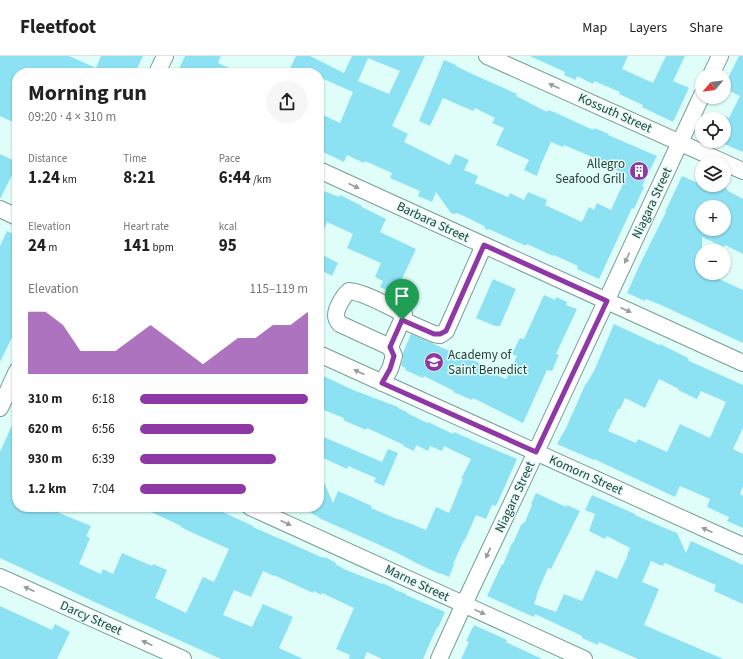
<!DOCTYPE html>
<html lang="en">
<head>
<meta charset="utf-8">
<style>
	body { margin:0; font-family:"Source Sans 3",sans-serif; background:#f6f6f6; color:#222; height:100vh; display:flex; flex-direction:column; font-size:15px; white-space:nowrap }
	* { box-sizing:border-box; margin:0 }
	p { font-size:13px; color:#767676 }
	.icon { flex:none; width:22px; height:22px; fill:none; stroke:currentColor; stroke-width:2; stroke-linecap:round; stroke-linejoin:round }
	.map { position:relative; flex:1; overflow:hidden }
	.panel { position:absolute; left:12px; top:12px; width:312px; height:444px; display:flex; flex-direction:column; background:#fff; border-radius:16px; box-shadow:0 1px 3px #0004 }
	.panel>* { flex:none }
	.needle { width:26px; rotate:241deg }
	.controls { position:absolute; left:695px; top:12px; display:grid; gap:8px }
	.controls a { display:grid; place-items:center; width:36px; height:36px; border-radius:50%; background:#fff; box-shadow:0 1px 3px #0004; font-size:20px }
	.pin { position:absolute; display:grid; place-items:center; width:34px; height:34px; color:#fff; margin:-41px -17px; border-radius:50% 50% 50% 0; rotate:-45deg; box-shadow:0 0 4px #0007 }
	.pin .icon { rotate:45deg }
	.round { display:grid; place-items:center; flex:none; width:42px; height:42px; border-radius:21px; background:#f6f6f6 }
	.summary { display:flex; align-items:center; justify-content:space-between; height:68px; padding:0 16px }
	h1 { font-size:22px; font-weight:700; line-height:30px }
	.figures { display:grid; grid-template-columns:repeat(3,1fr); gap:6px; height:68px; padding:4px 16px }
	.figures div { display:grid; align-content:center }
	.figures b { font-size:17px; font-weight:700 }
	.figures small { font-size:11px; font-weight:400 }
	.figures p { font-size:11px }
	.chart { height:112px; padding:8px 16px }
	.chart p { display:flex; justify-content:space-between }
	.chart svg { width:100%; height:72px; margin-top:4px; fill:#8d38a5; opacity:.7 }
	ul { padding:0 16px; list-style:none; font-size:13px }
	li { display:grid; grid-template-columns:64px 48px 1fr; align-items:center; height:30px }
	li i { height:10px; border-radius:5px; background:#8d38a5 }
	header { display:flex; align-items:center; gap:24px; box-sizing:border-box; height:56px; padding:0 20px; background:#fff; border-bottom:1px solid #e0e0e0 }
	header strong { font-size:19px }
	nav { display:flex; gap:22px; margin-inline-start:auto; font-size:14px }
	.map>svg:first-child { display:block }
</style>
</head>
<body>
<header>
<strong>Fleetfoot</strong>
<nav><a>Map</a><a>Layers</a><a>Share</a></nav>
</header>
<div class="map">
<svg width="743" height="603" viewBox="0 0 743 603">
	<rect width="100%" height="100%" fill="#dffef9"/>
	<path fill="#8ce1f3" fill-rule="evenodd" d="M0,0H69L96,12L101,0H143L135,17H17V68L0,60Z
		M185,0H221L218,7L240,17H177Z
		M296,0H310L344,17L352,0H425L392,70L408,78L404,86L450,109L455,98L469,104L464,114L478,120L475,127L508,141L510,137L524,144L528,136L547,144L545,149L582,166L589,151L594,154L597,147L611,154L627,119L603,108L604,106L564,89L563,91L551,86L541,108L537,120L524,114L529,104L496,89L504,72L492,67L495,62L475,52L473,55L443,42L430,70L419,65L444,4L456,9V10L470,17L517,38L516,40L547,56L548,54L554,56L593,74L594,72L609,78L608,79L657,100L642,130L644,131L634,153L632,152L599,223L577,213L578,210L554,199L553,200L527,188L526,190L489,173L486,174L484,170L466,161L457,157L454,158L451,157L436,136L432,146L418,140L420,135L390,122L392,117L365,105L364,107L347,99L344,106L319,94V57L340,67L353,36L319,21V17H288ZM368,2L400,15L389,38L358,25Z
		M530,0H628L622,13L653,27L666,0H685L673,25L689,32L673,66L642,51L643,49L619,38L620,36L594,25L593,28L577,20L576,24L564,19L565,16Z
		M739,0H743V96L724,88V60L729,62L740,40L724,32V30Z
		M0,98L17,106V121L12,119L0,143Z
		M682,120L702,129H713L715,130V129H720L725,131L728,135L743,143V198L725,189L724,191L702,181V217H706L743,234V287L661,249L646,243L645,245L627,237L642,204L666,156H665ZM702,151H724V173H702Z
		M319,133L339,141L340,139L362,150V151L386,163L380,176L416,193L395,238L380,231L383,225L375,221L381,207L347,192L353,178L327,166L319,186Z
		M7,175L17,180V271L0,306V190Z
		M319,197L338,207L332,220L319,213Z
		M493,223L516,233L500,270H495L476,262Z
		M544,239L555,244L556,241L567,246L566,249L577,253L556,298L559,299L552,315L547,314L523,367L473,342L472,344L453,336L454,335L424,320L423,322L405,314L406,312L401,310L403,303V297L411,278L461,300V298L483,309L481,312L506,323L517,300L512,298L520,282L524,283Z
		M614,268L659,289L660,288L688,302L689,305L743,329V372L733,393L743,398V430L740,438L743,440V472L727,465L729,461L707,451L710,443L680,430L675,441L594,403V404L557,388L566,372L586,327H587L594,315ZM659,323L679,333L678,334L697,343L701,335L726,346L710,382L680,368L667,396L638,383L636,387L608,375L618,353H620L625,342L645,352Z
		M319,318L353,334L398,351V352L407,356V357L427,367L428,366L453,378L454,376L474,385L517,403L496,450L492,449L486,463L476,459L465,484H464L453,508L454,509L449,521L440,517V518L416,507L409,503L393,495L319,462V461L299,451H319V415L333,447L338,435L372,450L371,452L399,464V463L426,474L436,451L449,457L463,423H461L471,403L444,390L442,395L430,390L428,395L416,389L414,395L403,390L404,389L367,372L366,374L343,364L344,362L319,352V348L323,339L319,338Z
		M17,358V451H45L91,470L86,480L90,482L79,508L101,518L103,513L113,518L122,497L152,510L153,508L167,514L155,542L186,557L203,521L214,526L229,493L193,477L181,471V470L141,451H212L253,470V471L278,482L283,484L321,501L327,502L336,507L335,508L346,514L382,528V527L395,533V534L406,538V539L445,556L438,572L437,571L423,603H382L367,596L364,603H349L350,599L336,593L354,552L322,537L321,539L314,535L313,537L274,519V520L263,515L251,541L234,534L223,559L252,571L263,548L293,561L279,592L303,603H221L99,548L0,502V396Z
		M319,379L382,406L388,393L398,397L384,430L374,426L376,422L348,410L347,413L319,400Z
		M536,437L566,451L567,449L580,455L551,513L548,512L536,540H537L534,548L556,556L564,538L582,545L596,514L617,523L628,499H627L630,492L607,480L605,483L589,475L595,458L585,454L592,439L635,458V459L667,473L677,477L686,497L691,485L743,509V548L714,535L716,529L665,507L662,510L651,505L642,526L659,533L644,569L723,603H638L599,586L598,589L582,582V580L535,558L534,561L487,540L502,508L503,509L512,487H513L521,469L525,466L532,449L531,448Z
		M0,550L52,574L55,568L70,576L57,603H0Z
		M474,569L507,584L506,586L542,603H461L469,586L466,585Z"/>
	<g fill="none" stroke-linecap="round" stroke-linejoin="round">
		<defs>
			<path id="minor" d="M487,0L743,115
				M157,17L165,0
				M711,19L720,0
				M319,114L743,307
				M0,153L17,161
				M390,291L340,268C338,266 336,263 336,259C336,252 344,239 349,235C364,236 390,251 404,258L402,264
				M319,298L743,490
				M382,327L390,313L394,300L390,291L402,264L434,278L440,279L446,275L484,189
				M0,352L17,315
				M250,451L584,603
				M0,521L183,603
				M439,603L464,548L536,396L702,39"/>
		</defs>
		<use href="#minor" stroke="#799d99" stroke-width="18"/>
		<use href="#minor" stroke="#fff" stroke-width="16"/>
	</g>
	<defs><path id="oneway-solid" d="M-6-.8H1V-3.2L6.5 0L1 3.2V.8H-6Z"/></defs>
	<g fill="#969e9c">
		<use href="#oneway-solid" transform="translate(554 30) rotate(-156)"/>
		<use href="#oneway-solid" transform="translate(354 130) rotate(25)"/>
		<use href="#oneway-solid" transform="translate(627 202) rotate(115)"/>
		<use href="#oneway-solid" transform="translate(626 254) rotate(24)"/>
		<use href="#oneway-solid" transform="translate(359 316) rotate(-156)"/>
		<use href="#oneway-solid" transform="translate(286 467) rotate(25)"/>
		<use href="#oneway-solid" transform="translate(707 474) rotate(-156)"/>
		<use href="#oneway-solid" transform="translate(488 497) rotate(115)"/>
		<use href="#oneway-solid" transform="translate(29 533) rotate(-156)"/>
		<use href="#oneway-solid" transform="translate(480 556) rotate(24)"/>
		<use href="#oneway-solid" transform="translate(147 587) rotate(-156)"/>
	</g>
	<g fill="none" stroke-linecap="round" stroke-linejoin="round">
		<defs>
			<path id="route" d="M484,189L607,245L536,396L382,327L390,313L394,300L390,291L402,264L434,278H440L446,275Z"/>
		</defs>
		<use href="#route" stroke="#fff" stroke-width="8"/>
		<use href="#route" stroke="#8d38a5" stroke-width="5"/>
	</g>
	<defs>
		<symbol id="building-disc" viewBox="-11 -11 22 22"><circle r="9.5" fill="#8d38a5" stroke="#dffef9"/><path d="M-4-6H4V6H1V3H-1V6H-4ZM-2.5-4.3h1.7v1.8h-1.7ZM.8-4.3h1.7v1.8H.8ZM-2.5-1h1.7V.8h-1.7ZM.8-1h1.7V.8H.8Z" fill="#fff"/></symbol>
		<symbol id="school-disc" viewBox="-11 -11 22 22"><circle r="9.5" fill="#8d38a5" stroke="#dffef9"/><path d="M0-5L7-2L0 1L-7-2ZM-4 1L0 2.5L4 1V4Q0 6-4 4Z" fill="#fff"/></symbol>
	</defs>
	<g fill-rule="evenodd">
		<use href="#building-disc" x="628" y="104" width="22" height="22"/>
		<use href="#school-disc" x="423" y="295" width="22" height="22"/>
	</g>
	<g text-anchor="middle" dominant-baseline="central" stroke-width="3" stroke-linejoin="round" paint-order="stroke">
		<g font-size="13" fill="#2d3c3a" stroke="#dffef9">
			<text transform="translate(615 57) rotate(24)">Kossuth Street</text>
			<text transform="translate(652 147) rotate(-65)">Niagara Street</text>
			<text transform="translate(433 166) rotate(25)">Barbara Street</text>
			<text transform="translate(586 419) rotate(24)">Komorn Street</text>
			<text transform="translate(515 441) rotate(-65)">Niagara Street</text>
			<text transform="translate(417 527) rotate(25)">Marne Street</text>
			<text transform="translate(91 562) rotate(24)">Darcy Street</text>
		</g>
		<g font-size="13" fill="#2d3c3a" stroke="#dffef9" text-anchor="end">
			<text x="625" y="108">Allegro<tspan x="625" dy="15">Seafood Grill</tspan></text>
			<text x="448" y="299" text-anchor="start">Academy of<tspan x="448" dy="15">Saint Benedict</tspan></text>
		</g>
	</g>
</svg>
<div class="controls">
<a><svg class="needle" viewBox="-14 -14 28 28"><path d="M0-13l5 13h-10z" fill="#e53935"/><path d="M0 13l5-13h-10z" fill="#767676"/></svg></a>
<a><svg class="icon" aria-label="locate" viewBox="0 0 24 24"><circle cx="12" cy="12" r="6"/><path d="M12 2v4M12 18v4M2 12h4M18 12h4"/></svg></a>
<a><svg class="icon" aria-label="layers" viewBox="0 0 24 24"><path d="M12 4l9 5-9 5-9-5zM3 14l9 5 9-5"/></svg></a>
<a>+</a>
<a>−</a>
</div>
<div class="pin" style="left:402px;top:264px;background:#1e9e55"><svg class="icon" aria-label="arrive" viewBox="0 0 24 24"><path d="M6 21V4h12l-3 4 3 4H6"/></svg></div>
<section class="panel">
<div class="summary"><div><h1>Morning run</h1><p>09:20 · 4 × 310 m</p></div><a class="round"><svg class="icon" aria-label="share" viewBox="0 0 24 24"><path d="M12 15V3M7 8l5-5 5 5M5 13v7h14v-7"/></svg></a></div>
<div class="figures">
<div><p>Distance</p><b>1.24<small> km</small></b></div>
<div><p>Time</p><b>8:21</b></div>
<div><p>Pace</p><b>6:44<small> /km</small></b></div>
</div>
<div class="figures">
<div><p>Elevation</p><b>24<small> m</small></b></div>
<div><p>Heart rate</p><b>141<small> bpm</small></b></div>
<div><p>kcal</p><b>95</b></div>
</div>
<div class="chart"><p><span>Elevation</span>115–119 m</p>
<svg viewBox="0 0 160 44" preserveAspectRatio="none"><path d="M0 44V6L10 6L20 14L30 30L40 30L50 30L60 22L70 14L80 22L90 30L100 38L110 30L120 22L130 22L140 14L150 14L160 6V44z"/></svg>
</div>
<ul>
<li><b>310 m</b>6:18<i style="width:100%"></i></li>
<li><b>620 m</b>6:56<i style="width:68%"></i></li>
<li><b>930 m</b>6:39<i style="width:81%"></i></li>
<li><b>1.2 km</b>7:04<i style="width:63%"></i></li>
</ul>
</section>
</div>
</body>
</html>
